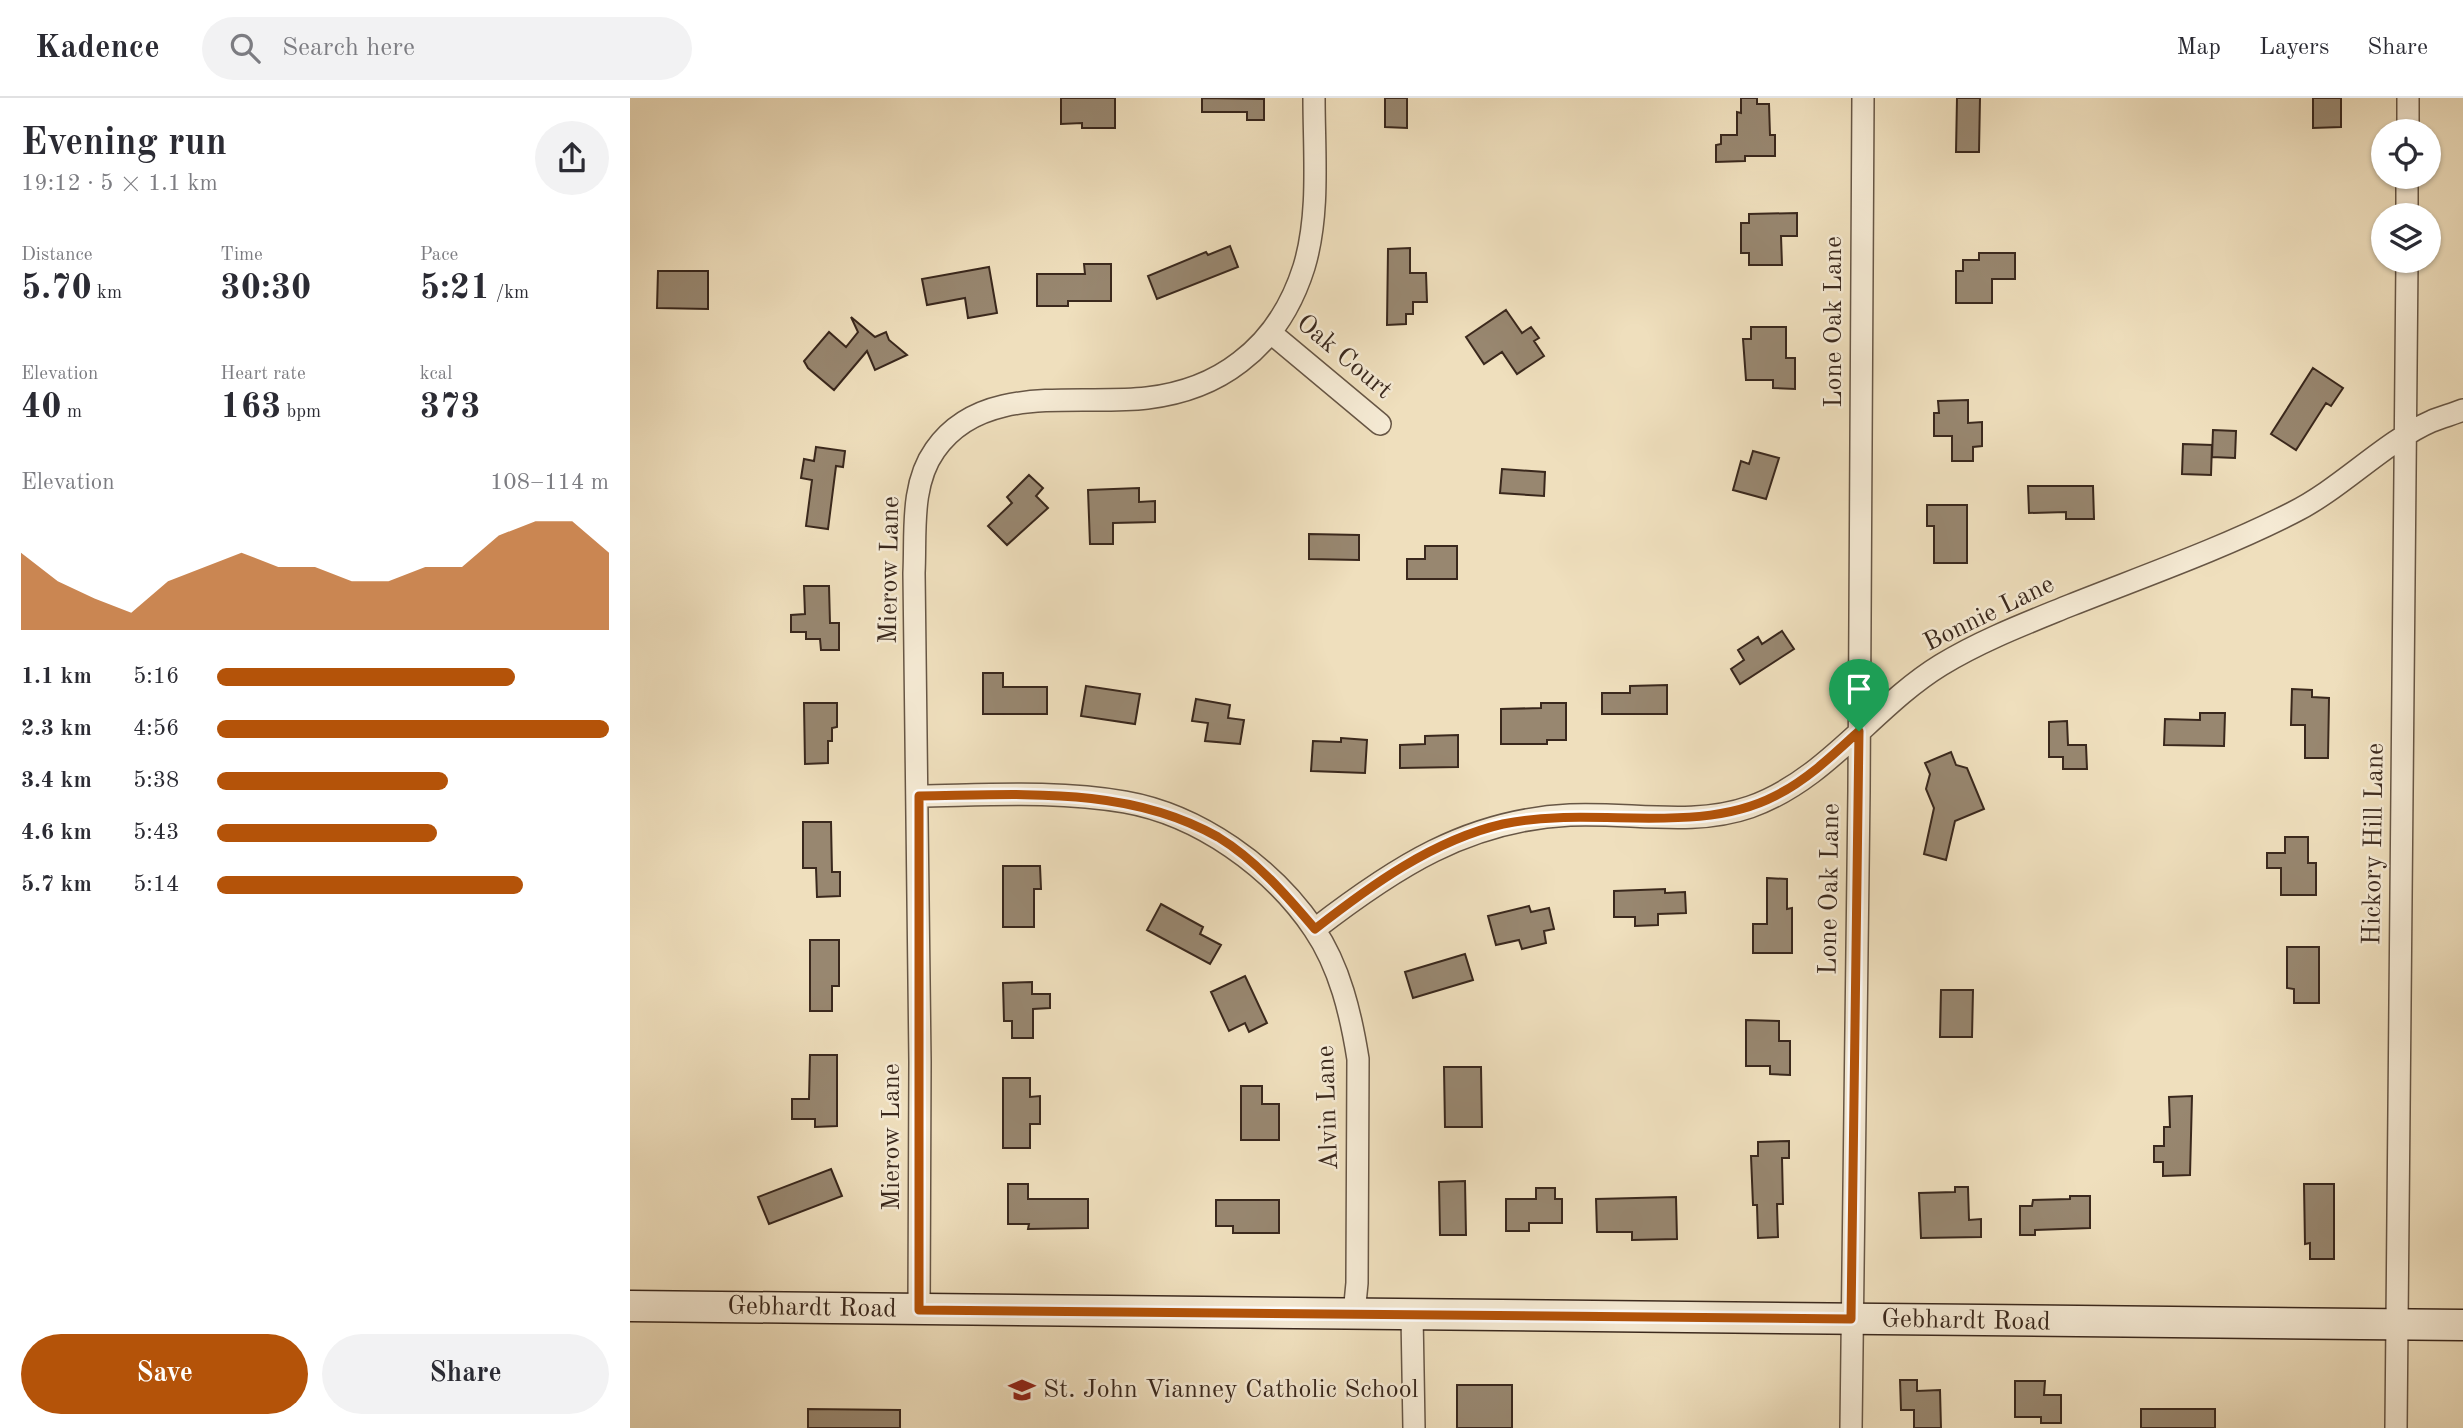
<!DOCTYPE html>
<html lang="en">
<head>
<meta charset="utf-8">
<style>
	body { margin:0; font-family:"Old Standard TT",serif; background:#f2f2f3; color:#2b2b33; height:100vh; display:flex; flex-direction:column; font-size:26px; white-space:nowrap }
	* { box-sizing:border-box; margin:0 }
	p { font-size:23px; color:#7c7c81 }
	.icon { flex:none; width:38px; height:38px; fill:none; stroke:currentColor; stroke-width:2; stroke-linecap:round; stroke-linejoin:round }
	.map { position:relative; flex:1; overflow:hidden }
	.panel { display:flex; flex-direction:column; background:#fff; width:630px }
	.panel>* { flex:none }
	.tools { position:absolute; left:1741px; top:21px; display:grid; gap:14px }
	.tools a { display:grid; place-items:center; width:70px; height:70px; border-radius:50%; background:#fff; box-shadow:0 2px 5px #0004; font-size:35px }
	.pin { position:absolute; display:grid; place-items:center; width:60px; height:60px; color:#fff; margin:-72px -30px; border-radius:50% 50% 50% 0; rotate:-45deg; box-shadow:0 0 7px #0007 }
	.pin .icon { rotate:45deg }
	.round { display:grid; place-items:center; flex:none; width:74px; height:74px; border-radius:37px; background:#f2f2f3 }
	.overview { display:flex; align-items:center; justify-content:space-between; height:119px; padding:0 21px }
	h1 { font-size:38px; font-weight:700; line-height:52px }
	.metrics { display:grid; grid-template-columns:repeat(3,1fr); gap:10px; height:119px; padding:7px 21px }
	.metrics div { display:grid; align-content:center }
	.metrics b { font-size:35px; font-weight:700 }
	.metrics small { font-size:19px; font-weight:400 }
	.metrics p { font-size:19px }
	.chart { height:196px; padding:14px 21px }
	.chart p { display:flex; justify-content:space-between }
	.chart svg { width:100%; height:126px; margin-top:7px; fill:#b45309; opacity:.7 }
	.action { display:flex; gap:14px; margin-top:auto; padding:14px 21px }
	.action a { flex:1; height:80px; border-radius:42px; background:#b45309; color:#fff; font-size:28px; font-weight:700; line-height:80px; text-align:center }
	.action a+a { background:#f2f2f3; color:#2b2b33 }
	ul { padding:0 21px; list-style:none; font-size:23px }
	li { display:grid; grid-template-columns:112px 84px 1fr; align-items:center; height:52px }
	li i { height:18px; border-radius:9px; background:#b45309 }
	header { display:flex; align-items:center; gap:42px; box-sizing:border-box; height:98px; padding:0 35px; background:#fff; border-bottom:2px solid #e1e1e2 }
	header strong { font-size:33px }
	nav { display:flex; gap:38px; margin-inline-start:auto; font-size:24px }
	.search { width:490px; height:63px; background:#f2f2f3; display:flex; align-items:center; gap:18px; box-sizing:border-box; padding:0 24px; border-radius:38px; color:#7c7c81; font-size:26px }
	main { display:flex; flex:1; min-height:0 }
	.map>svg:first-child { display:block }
</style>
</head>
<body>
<header>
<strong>Kadence</strong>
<div class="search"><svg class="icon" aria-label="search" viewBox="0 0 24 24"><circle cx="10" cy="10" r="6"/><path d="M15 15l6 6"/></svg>Search here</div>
<nav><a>Map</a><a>Layers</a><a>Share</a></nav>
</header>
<main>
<section class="panel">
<div class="overview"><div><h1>Evening run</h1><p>19:12 · 5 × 1.1 km</p></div><a class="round"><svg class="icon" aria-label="share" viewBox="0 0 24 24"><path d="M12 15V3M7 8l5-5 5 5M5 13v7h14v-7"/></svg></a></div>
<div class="metrics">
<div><p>Distance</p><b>5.70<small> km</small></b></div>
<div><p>Time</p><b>30:30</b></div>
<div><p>Pace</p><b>5:21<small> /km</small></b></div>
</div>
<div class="metrics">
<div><p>Elevation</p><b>40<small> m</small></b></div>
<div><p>Heart rate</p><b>163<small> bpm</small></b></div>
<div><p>kcal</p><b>373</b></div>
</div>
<div class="chart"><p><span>Elevation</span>108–114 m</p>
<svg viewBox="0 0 160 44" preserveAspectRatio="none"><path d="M0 44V17L10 27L20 33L30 38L40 27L50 22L60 17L70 22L80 22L90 27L100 27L110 22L120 22L130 11L140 6L150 6L160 17V44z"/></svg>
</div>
<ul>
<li><b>1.1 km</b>5:16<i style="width:76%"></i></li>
<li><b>2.3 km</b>4:56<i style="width:100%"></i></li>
<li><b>3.4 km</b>5:38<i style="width:59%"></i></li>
<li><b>4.6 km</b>5:43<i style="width:56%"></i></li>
<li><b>5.7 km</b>5:14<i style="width:78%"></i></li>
</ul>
<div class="action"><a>Save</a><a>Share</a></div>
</section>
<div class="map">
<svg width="1833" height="1330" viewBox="0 0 1833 1330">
	<rect width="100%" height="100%" fill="#efdfbd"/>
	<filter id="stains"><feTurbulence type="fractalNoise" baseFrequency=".00286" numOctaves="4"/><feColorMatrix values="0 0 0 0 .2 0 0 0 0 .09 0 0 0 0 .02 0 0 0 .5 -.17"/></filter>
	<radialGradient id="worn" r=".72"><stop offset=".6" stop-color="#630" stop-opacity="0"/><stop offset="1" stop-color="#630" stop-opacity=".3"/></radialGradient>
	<path fill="#988770" stroke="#3a281d" stroke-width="2" d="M431,0H485V30H452V25L431,26Z
		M572,0L634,1V22H617V14H572Z
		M755,0H777V30L755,29Z
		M1111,0H1127V6H1139L1140,37H1145V58H1115V63L1086,64V47L1091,46V37H1107V14L1111,15Z
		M1327,0H1350L1349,54H1326Z
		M1683,0H1711V29L1683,30Z
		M1167,115V138H1151L1152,167H1119V155H1111V125H1119V116Z
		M600,148L608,169L527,201L518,178L576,154L578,157Z
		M780,150V175H796L797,204H783V216H776V226L757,227L758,151Z
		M1349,155H1385V181H1362V205H1326V173H1333V162H1349Z
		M454,166H481V203H438V208H407V176H455Z
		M359,169L367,215L338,220L335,200L297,207L292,181Z
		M28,173H78V211L27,210Z
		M876,212L892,235L901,229L909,240L904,243L914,258L887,276L872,254L854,266L836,239Z
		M221,219L245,239L256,234L259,242L277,257L245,272L237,253L204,292L178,270L174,263L199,234L216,249L228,234Z
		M1121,229H1156V260H1165V291L1143,290V282H1116L1113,241H1121Z
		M1683,270L1713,290L1701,308L1696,305L1666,352L1641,336Z
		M1338,302V325L1352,324V348L1343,349V363H1322V338H1304V315H1309L1308,303Z
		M1583,332L1606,333L1605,360L1582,359Z
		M1553,346L1582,347L1581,377L1552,376Z
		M186,349L215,353L213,369L206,368L198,431L176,428L182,382L171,380L174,361L184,363Z
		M1123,353L1149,360L1136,401L1103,392L1111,363L1119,366Z
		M872,371L915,374L914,398L870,395Z
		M399,377L413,390L406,398L418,410L377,447L358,428L382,405L377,399Z
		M1398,388H1463L1464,421H1436V414L1399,415Z
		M509,390V404L525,403V424L483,425V446H460L458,392Z
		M1297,407H1337V465H1304V428H1297Z
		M679,436L729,437V462L679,461Z
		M795,448H827V481H777V461H795Z
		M174,488H199L200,525H209V552H191L190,541H176V534H161V517L175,516Z
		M1152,533L1164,551L1110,586L1101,571L1114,562L1108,552L1128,539L1132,546Z
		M353,575H373V589H417V616H353Z
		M1037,587V616H972V595H1000V588Z
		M456,588L510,596L505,626L451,618Z
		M1662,591L1682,592V599L1699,600L1698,660H1675V627H1661Z
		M566,601L600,607L598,620L614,622L610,646L575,643L578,625L562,623Z
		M174,605H207V629L202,630V643H198V665L175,666Z
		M911,605H936V642H917V646H871V611L911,610Z
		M1570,615H1595L1594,648L1534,647L1535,621L1570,622Z
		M1437,623L1438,647H1456L1457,671H1433V659H1419V624Z
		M828,637V669L770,670V647L795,646V638Z
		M711,640L737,642L735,675L681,673L683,643L711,644Z
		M1321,654L1326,667L1337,670L1354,711L1325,723L1316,762L1294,756L1304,710L1296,691L1300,676L1295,665Z
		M173,724H201L202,774H210V798L187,799L186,770H173Z
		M1655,739H1678V765H1686V797H1651V770H1637V755H1655Z
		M373,768H410L411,791H404V829H373Z
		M1137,780L1157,781V811L1162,810V855H1123V826H1137Z
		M1035,791V795L1055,794L1056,815L1028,816V827L1005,828V819H984V793Z
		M531,806L573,829L570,836L591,847L580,866L517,832Z
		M899,808L901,814L919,810L924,831L914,833L916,845L892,851L889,842L866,847L858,818Z
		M180,842H209V888H202V913H180Z
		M1657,849H1689V905H1664V891L1657,890Z
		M835,856L843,882L783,900L775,874Z
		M615,878L637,925L619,934L615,925L599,933L581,894Z
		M402,884V896H420V910L403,911V940H382V923H374L373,885Z
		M1311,892H1343L1342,939H1310Z
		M1116,922L1149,923V943H1160V977L1140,976V968H1116Z
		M180,957H207V1028L185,1029V1021H162V1001H179Z
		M814,969H851L852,1029H815Z
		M373,980H400V999L410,998V1026H400V1050H373Z
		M611,988H632V1006H649V1042H611Z
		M1562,998L1560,1077L1533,1078V1064H1524V1048H1534V1029H1540L1539,999Z
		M1159,1043V1060H1152L1153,1106H1147L1148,1139L1128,1140L1127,1107H1123L1121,1058H1128V1044Z
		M201,1071L212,1098L139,1126L128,1099Z
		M835,1083L836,1137H810L809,1084Z
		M378,1086H398V1101H458V1130L398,1131L399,1126H378Z
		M1674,1086H1704V1161H1680V1145L1675,1146Z
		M1325,1089H1338L1339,1122L1351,1121V1139L1291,1140L1289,1095L1325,1094Z
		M906,1090H925V1101H932V1125H899V1133H876V1101H906Z
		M1440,1098H1460V1130L1405,1132V1137H1390V1108H1402L1403,1102L1440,1101Z
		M1046,1099L1047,1141L1002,1142V1134H967L966,1101Z
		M586,1102H649V1135H603V1128H586Z
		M1270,1282H1287V1293L1310,1292L1311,1330H1284V1312H1271Z
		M1385,1283H1415L1414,1297H1431V1325H1411V1319H1385Z
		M827,1287H882V1330H827Z
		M178,1311L270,1312V1330H178Z
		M1511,1311H1585V1330H1511Z"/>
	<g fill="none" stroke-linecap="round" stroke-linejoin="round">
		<defs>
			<path id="street" d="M1778,33V0
				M1777,117V79
				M641,235L750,326
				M289,698C357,697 428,692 495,704C569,717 642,769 684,831C710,869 721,917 728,961L727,1185L724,1216
				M685,831C764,770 837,722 940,717C999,714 1063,729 1120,709C1197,682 1244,608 1311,567C1352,542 1397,525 1441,507C1514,478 1591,451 1662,415C1711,391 1754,344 1802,323C1812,319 1823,316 1833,312
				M289,1212L290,964L284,475C286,435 280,387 305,352C352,284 447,308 517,300C551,296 583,285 610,264C642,240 662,207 674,169C690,116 684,55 684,0
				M782,1217L784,1330
				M1221,1330L1229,693L1233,0
				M1766,1330L1777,163"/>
			<path id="secondary" d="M0,1208L1833,1227"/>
		</defs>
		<use href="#street" stroke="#675645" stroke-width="24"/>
		<use href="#secondary" stroke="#3a281d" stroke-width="33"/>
		<use href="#street" stroke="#f5ead4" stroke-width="21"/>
		<use href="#secondary" stroke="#f5ead4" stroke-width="30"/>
	</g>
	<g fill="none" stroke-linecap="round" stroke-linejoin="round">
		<defs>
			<path id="route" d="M1229,633L1221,1221L289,1212V698C390,697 497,687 588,739C626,762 657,798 685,831C740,788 803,742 873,726C961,707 1066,739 1145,698C1177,682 1203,657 1229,633Z"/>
		</defs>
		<use href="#route" stroke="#fff" stroke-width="14"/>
		<use href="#route" stroke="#b45309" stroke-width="9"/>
	</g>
	<defs>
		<symbol id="school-bare" viewBox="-9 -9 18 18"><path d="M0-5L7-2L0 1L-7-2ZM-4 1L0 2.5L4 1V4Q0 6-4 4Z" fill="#8f2418" stroke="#f5ead4" stroke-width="2.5" paint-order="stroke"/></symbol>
	</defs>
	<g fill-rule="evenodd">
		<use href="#school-bare" x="373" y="1273" width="38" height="38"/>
	</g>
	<g text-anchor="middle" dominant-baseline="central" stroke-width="5" stroke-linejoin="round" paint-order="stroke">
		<g font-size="26" fill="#3a281d" stroke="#f5ead4">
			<text transform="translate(1204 224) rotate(-90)">Lone Oak Lane</text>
			<text transform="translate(714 259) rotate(40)">Oak Court</text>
			<text transform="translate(260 472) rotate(-89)">Mierow Lane</text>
			<text transform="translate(1359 516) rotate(-26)">Bonnie Lane</text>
			<text transform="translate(1744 746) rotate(-89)">Hickory Hill Lane</text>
			<text transform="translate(1200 791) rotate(-89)">Lone Oak Lane</text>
			<text transform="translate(698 1010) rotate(-92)">Alvin Lane</text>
			<text transform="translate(262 1039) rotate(-90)">Mierow Lane</text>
			<text transform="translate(182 1210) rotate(1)">Gebhardt Road</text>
			<text transform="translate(1336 1223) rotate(1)">Gebhardt Road</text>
		</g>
		<g font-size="26" fill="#3a281d" stroke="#f5ead4" text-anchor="start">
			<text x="413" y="1292">St. John Vianney Catholic School</text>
		</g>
	</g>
	<rect width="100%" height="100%" filter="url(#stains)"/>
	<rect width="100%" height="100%" fill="url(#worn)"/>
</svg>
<div class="tools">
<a><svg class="icon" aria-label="locate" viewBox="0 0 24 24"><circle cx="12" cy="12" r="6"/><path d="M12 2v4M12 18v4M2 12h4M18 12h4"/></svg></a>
<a><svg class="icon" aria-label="layers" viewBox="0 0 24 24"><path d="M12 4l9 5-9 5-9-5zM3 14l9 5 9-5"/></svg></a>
</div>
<div class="pin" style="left:1229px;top:633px;background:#1e9e55"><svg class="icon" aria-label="arrive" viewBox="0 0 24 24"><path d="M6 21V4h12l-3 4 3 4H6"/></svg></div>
</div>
</main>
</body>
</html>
